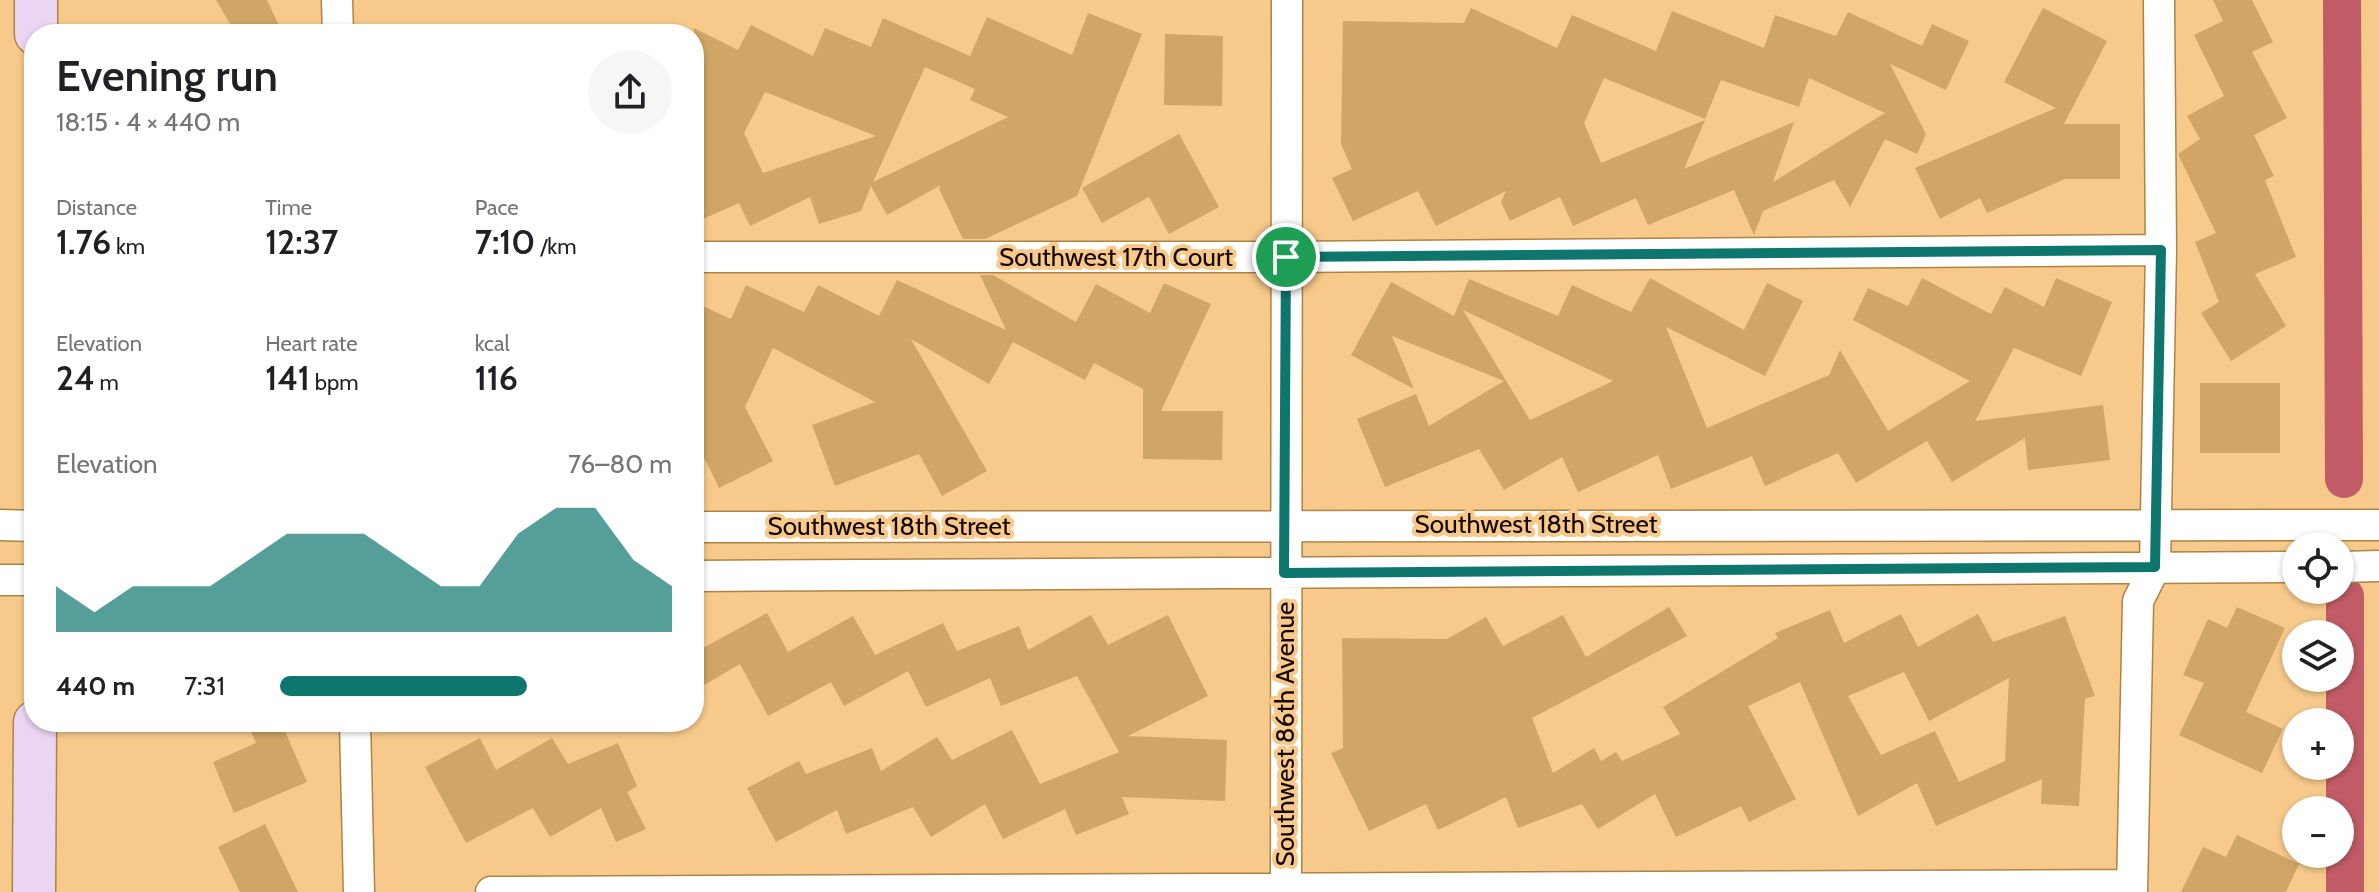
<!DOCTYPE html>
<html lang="en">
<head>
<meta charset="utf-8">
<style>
	body { margin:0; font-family:Cabin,sans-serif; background:#f6f6f6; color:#202124; height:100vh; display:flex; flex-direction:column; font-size:30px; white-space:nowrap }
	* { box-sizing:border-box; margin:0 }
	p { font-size:26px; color:#757577 }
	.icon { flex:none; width:44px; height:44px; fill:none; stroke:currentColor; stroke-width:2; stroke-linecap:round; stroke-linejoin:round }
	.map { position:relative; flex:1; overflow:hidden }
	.sheet { position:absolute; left:24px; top:24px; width:680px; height:708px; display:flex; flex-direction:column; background:#fff; border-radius:32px; box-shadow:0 2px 6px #0004 }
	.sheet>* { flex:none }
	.tools { position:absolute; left:2282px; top:532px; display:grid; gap:16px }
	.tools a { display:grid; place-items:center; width:72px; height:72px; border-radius:50%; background:#fff; box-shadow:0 2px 6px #0004; font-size:40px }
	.pin { position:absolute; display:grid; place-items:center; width:68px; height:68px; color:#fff; margin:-34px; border:4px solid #fff; border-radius:50%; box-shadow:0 2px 8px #0007 }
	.round { display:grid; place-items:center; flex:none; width:84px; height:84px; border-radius:42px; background:#f6f6f6 }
	.summary { display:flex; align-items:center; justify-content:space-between; height:136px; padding:0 32px }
	h1 { font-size:44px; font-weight:600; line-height:60px }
	.metrics { display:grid; grid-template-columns:repeat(3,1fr); gap:12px; height:136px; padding:8px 32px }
	.metrics div { display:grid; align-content:center }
	.metrics b { font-size:34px; font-weight:600 }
	.metrics small { font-size:22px; font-weight:400 }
	.metrics p { font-size:22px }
	.chart { height:224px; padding:16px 32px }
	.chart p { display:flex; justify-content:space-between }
	.chart svg { width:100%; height:144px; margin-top:8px; fill:#0f766e; opacity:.7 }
	ul { padding:0 32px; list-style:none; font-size:26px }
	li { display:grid; grid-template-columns:128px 96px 1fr; align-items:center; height:60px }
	li i { height:20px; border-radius:10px; background:#0f766e }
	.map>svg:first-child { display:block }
</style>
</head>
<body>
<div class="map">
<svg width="2379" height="892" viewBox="0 0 2379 892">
	<rect width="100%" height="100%" fill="#f7ca8b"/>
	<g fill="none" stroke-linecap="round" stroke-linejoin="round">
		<path stroke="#c15b65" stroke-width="38" d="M2342,0L2344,479
			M2345,596V892"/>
	</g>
	<path fill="#d0a566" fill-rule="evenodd" d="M216,0H267L283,34H236Z
		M2213,0H2252L2273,42L2252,52L2287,118L2254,135L2274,176L2265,180L2296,257L2255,274L2286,326L2231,361L2201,313L2219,302L2195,242L2216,233L2178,154L2200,139L2187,116L2224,96L2194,35L2223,21Z
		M1471,8L1557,48L1572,15L1656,51L1672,11L1764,48L1775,15L1836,36L1848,12L1922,46L1932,24L1969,41L1946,90L1890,64L1926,134L1917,154L1885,139L1850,207L1834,180L1763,211L1754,235L1734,190L1648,225L1636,198L1573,226L1560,197L1510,221L1501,202L1506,191L1436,226L1418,191L1353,221L1332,178L1352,169L1341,144L1343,21L1464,23ZM1604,78L1705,119L1721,80L1799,107L1809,78L1885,113L1773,182L1794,122L1684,169L1705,120L1601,163L1584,123Z
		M2043,8L2107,41L2064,124H2120V179H2065L1987,213L1980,198L1940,219L1915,168L2056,108L2004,82Z
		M1088,13L1142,34L1077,196L985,239H963L939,189L941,185L887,215L871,186L861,211L819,224L810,197L750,226L739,203L694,223V28L738,50L751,25L813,56L825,28L871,47L883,18L970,56L987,17L1072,55ZM925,67L975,89L970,100L1008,117L873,182ZM765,92L876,136L763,173L744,133Z
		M1165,34L1223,36L1222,106L1164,105Z
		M1179,134L1219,207L1169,234L1149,197L1102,223L1082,188Z
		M980,275H993L1076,322L1096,284L1150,313L1164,283L1211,304L1161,411H1223L1222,460L1143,459V389L1094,363L1085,380L1013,342L989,384L911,339L987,471L942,496L919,454L835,486L812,425L875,402L773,348L745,407L773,461L719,488L705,459L694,465V302L731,319L746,285L804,312L818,285L879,316L897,280L1006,330Z
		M1650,278L1744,330L1767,283L1803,301L1765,376L1666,327L1707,428L1829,375L1840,350L1888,431L1970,381L1853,320L1868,288L1908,306L1922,278L1991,314L2005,287L2044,307L2056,278L2112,302L2081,376L2014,348L1975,421L2103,405L2110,460L2028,470L2025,438L1952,482L1927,441L1856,483L1838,453L1765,486L1752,456L1671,489L1658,455L1578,492L1562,457L1504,490L1479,449L1385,487L1357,419L1416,394L1429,426L1504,381L1392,336L1414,389L1351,355L1391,282L1454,316L1469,279L1558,316L1572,285L1631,312ZM1463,310L1613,381L1530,420Z
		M2200,383H2280V453H2200Z
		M1669,607L1687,636L1532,718L1553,773L1594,748L1601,761L1616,752L1622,761L1680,734L1663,707L1778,638L1775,633L1830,610L1844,643L1901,614L1918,647L1978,614L1993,642L2065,616L2095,696L2085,699L2079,806L2041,804L2042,779L1936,826L1917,783L1858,816L1800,682L1748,706L1796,799L1749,822L1741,806L1676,837L1655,794L1598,829L1582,804L1518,828L1506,797L1438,830L1426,804L1369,831L1331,753L1343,748L1342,638L1447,639L1486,617L1503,646L1563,615L1586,657ZM1904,672L1929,721L2009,678L2005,761L1959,782L1935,731L1881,755L1848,696Z
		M2237,607L2285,628L2246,712L2283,729L2262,773L2179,735L2204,683L2183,675L2208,619L2227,628Z
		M767,613L788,652L853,616L875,655L943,623L957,651L1019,626L1028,650L1091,615L1108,645L1168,615L1208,696L1128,736L1227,740L1225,801L1122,797L1129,814L1076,835L1065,809L1003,839L985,804L931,837L913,807L846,834L837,810L776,842L747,788L799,761L806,774L872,748L881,771L937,737L952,760L1012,730L1040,784L1119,752L1077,676L1001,706L990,678L926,707L908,671L844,706L831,682L768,716L740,664L694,691V653Z
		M247,722H281L307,782L234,813L213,762L256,743Z
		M480,738L496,770L552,738L568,764L618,743L637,786L627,792L646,829L616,842L601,808L550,837L533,808L466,843L425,767Z
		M265,824L298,892H240L218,847Z
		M2237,835L2299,864L2286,892H2181L2203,847L2226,857Z"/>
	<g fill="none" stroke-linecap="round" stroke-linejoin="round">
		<defs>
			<path id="street" d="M337,0L338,34
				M694,257H1286L2161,250
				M0,525L34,526
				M694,527L2379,525
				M2340,567L2379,566
				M694,576L2296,567
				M0,580H34
				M355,722L359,892
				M491,892L2132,885
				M1286,892L1287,0
				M2132,892L2138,601L2155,567L2161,250L2159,0"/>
			<path id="secondary" d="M36,34V0
				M34,892L35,722"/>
		</defs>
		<use href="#street" stroke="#ad8445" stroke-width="33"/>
		<use href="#secondary" stroke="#ad8445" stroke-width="45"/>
		<use href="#street" stroke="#fff" stroke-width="30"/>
		<use href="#secondary" stroke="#ead5f2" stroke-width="42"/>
	</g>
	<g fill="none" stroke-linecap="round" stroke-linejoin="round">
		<defs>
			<path id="route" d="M2161,250L2155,567L1284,573L1286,257Z"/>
		</defs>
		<use href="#route" stroke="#fff" stroke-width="16"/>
		<use href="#route" stroke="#0f766e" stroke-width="10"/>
	</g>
	<g text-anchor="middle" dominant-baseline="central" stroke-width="8" stroke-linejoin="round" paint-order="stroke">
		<g font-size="26" fill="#160700" stroke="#f7ca8b">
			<text x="1116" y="257">Southwest 17th Court</text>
			<text x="1536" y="524">Southwest 18th Street</text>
			<text x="889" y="526">Southwest 18th Street</text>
			<text transform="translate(1285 734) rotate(-90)">Southwest 86th Avenue</text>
		</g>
	</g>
</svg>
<div class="tools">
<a><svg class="icon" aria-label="locate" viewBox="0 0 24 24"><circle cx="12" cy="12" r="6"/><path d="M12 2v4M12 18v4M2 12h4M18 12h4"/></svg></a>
<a><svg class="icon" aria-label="layers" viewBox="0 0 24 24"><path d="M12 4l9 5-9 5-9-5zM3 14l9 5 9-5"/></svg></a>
<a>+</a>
<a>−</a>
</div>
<div class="pin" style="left:1286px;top:257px;background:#1e9e55"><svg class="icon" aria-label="arrive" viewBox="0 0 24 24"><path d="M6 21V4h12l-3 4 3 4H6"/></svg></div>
<section class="sheet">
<div class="summary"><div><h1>Evening run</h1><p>18:15 · 4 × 440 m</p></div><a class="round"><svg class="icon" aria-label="share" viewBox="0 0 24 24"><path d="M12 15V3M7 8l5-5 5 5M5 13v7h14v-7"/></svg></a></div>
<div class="metrics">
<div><p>Distance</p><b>1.76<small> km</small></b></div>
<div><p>Time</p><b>12:37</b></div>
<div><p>Pace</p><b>7:10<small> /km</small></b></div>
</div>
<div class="metrics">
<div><p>Elevation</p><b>24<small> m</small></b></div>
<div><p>Heart rate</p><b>141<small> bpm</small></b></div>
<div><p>kcal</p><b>116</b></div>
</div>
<div class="chart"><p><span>Elevation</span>76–80 m</p>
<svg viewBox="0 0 160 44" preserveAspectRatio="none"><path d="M0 44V30L10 38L20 30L30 30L40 30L50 22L60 14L70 14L80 14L90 22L100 30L110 30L120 14L130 6L140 6L150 22L160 30V44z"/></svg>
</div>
<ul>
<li><b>440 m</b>7:31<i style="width:63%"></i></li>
</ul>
</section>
</div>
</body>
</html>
